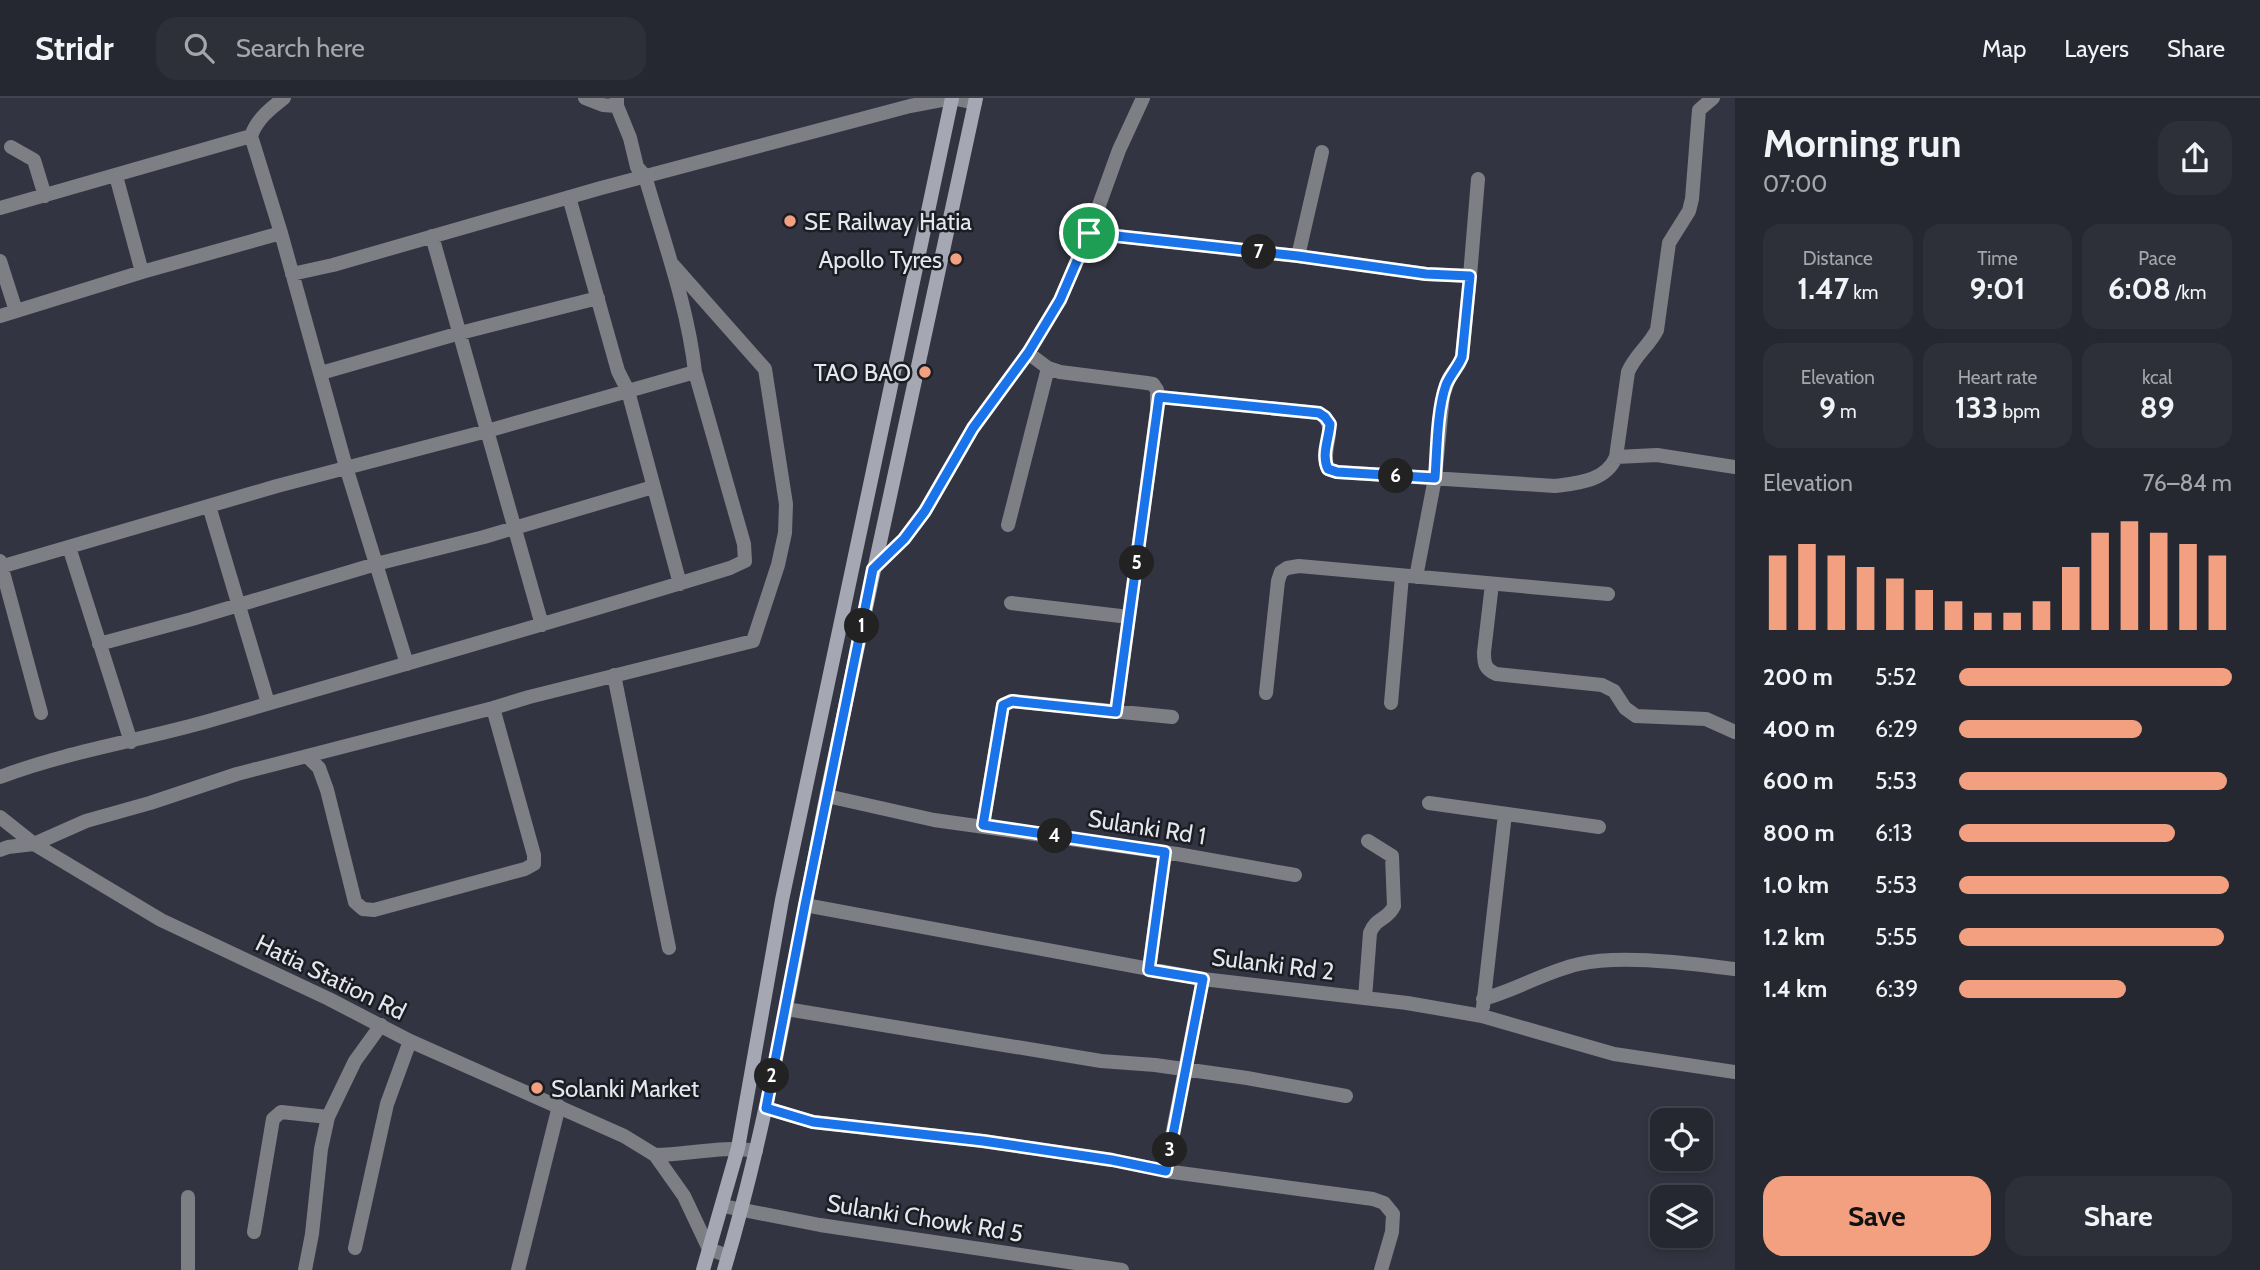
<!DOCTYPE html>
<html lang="en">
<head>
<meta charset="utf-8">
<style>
	body { margin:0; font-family:Cabin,sans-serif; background:#2e3039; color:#f1f3f6; height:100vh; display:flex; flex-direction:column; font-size:26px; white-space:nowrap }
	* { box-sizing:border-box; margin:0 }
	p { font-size:23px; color:#a4a6ab }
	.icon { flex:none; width:38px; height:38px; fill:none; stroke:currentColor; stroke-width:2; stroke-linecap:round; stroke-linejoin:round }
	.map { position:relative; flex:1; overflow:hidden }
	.sheet { display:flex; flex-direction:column; background:#262831; width:525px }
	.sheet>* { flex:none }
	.fabs { position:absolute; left:1650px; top:1010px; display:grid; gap:14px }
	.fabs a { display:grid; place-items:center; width:63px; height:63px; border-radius:14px; background:#262831; box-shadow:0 4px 10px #0003,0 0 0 2px #42444d; font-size:35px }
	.pin { position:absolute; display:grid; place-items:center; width:60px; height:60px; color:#fff; margin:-30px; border:4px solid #fff; border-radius:50%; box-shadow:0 2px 7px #0007 }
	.km { position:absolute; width:35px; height:35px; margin:-18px; border-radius:50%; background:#222; color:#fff; font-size:19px; line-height:35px; text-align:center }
	.round { display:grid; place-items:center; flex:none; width:74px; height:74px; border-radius:21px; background:#2e3039 }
	.head { display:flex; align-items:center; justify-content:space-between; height:119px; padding:0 28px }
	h1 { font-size:38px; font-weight:700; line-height:52px }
	.figures { display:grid; grid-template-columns:repeat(3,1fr); gap:10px; height:119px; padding:7px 28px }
	.figures div { display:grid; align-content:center; border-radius:18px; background:#2e3039; text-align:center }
	.figures b { font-size:30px; font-weight:700 }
	.figures small { font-size:19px; font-weight:400 }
	.figures p { font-size:19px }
	.chart { height:196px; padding:14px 28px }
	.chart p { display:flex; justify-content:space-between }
	.chart svg { width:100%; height:126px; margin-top:7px; stroke:#f2a07f; stroke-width:6 }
	.primary-button { display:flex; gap:14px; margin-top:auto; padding:14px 28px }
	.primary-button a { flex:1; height:80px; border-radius:21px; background:#f2a07f; color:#111; font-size:28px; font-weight:700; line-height:80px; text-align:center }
	.primary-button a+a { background:#2e3039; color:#f1f3f6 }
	ul { padding:0 28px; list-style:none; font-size:23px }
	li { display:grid; grid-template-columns:112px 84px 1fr; align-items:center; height:52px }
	li i { height:18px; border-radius:9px; background:#f2a07f }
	header { display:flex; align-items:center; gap:42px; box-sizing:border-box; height:98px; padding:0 35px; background:#262831; border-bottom:2px solid #42444d }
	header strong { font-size:33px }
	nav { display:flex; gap:38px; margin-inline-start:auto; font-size:24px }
	.search { width:490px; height:63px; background:#2e3039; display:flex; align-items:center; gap:18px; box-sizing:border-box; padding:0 24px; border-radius:21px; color:#a4a6ab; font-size:26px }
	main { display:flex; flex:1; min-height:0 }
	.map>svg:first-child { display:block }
</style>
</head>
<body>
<header>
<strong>Stridr</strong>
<div class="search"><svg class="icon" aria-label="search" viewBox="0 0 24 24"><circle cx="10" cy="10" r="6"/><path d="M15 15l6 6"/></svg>Search here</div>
<nav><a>Map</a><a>Layers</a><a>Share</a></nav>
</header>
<main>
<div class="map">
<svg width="1735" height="1172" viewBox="0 0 1735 1172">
	<rect width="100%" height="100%" fill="#323541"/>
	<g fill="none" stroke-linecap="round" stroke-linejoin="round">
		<path stroke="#7d7f85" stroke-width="14" d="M585,0L603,7L617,8
			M11,49L34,62L45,98
			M116,78L142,174
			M569,99L618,273L628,293L680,486
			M0,110L251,38
			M281,135L251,38C257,21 270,11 284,0
			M1089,135L1298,158L1426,176L1470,178L1478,81
			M432,138L542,527
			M1298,158L1322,54
			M0,163L16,213
			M292,176L333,167L601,90L910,8L952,0L975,5
			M0,218L142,174L281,135L346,369L407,566
			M1028,255L1048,270L1060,274L1147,285L1153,286L1157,292V312L1116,614
			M321,275L460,235L598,200
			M1159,299L1319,315C1341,328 1319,352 1328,371L1337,374L1555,388C1578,385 1606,383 1616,359L1628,274C1635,257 1649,248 1657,232L1669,145L1689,113L1692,101L1699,12L1713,0
			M1616,359L1657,357L1735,369
			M209,408L268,605
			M1008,427L1048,270
			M69,449L131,644
			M0,463L41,615
			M0,469L277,388L487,333L695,274
			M873,471L904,441L925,413L973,330L1028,255L1060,202L1089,135L1119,52L1143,0
			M1416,479L1435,380L1443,298L1449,280L1459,266L1462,259L1470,178
			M1492,486L1484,554C1484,566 1485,571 1496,576L1602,587L1614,593L1625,610L1636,618L1706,621L1735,634
			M1011,505L1129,519
			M99,546L192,521L376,466L484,439L653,389
			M614,577L669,850
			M1266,595L1278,483L1281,474L1287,470L1299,468L1608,496
			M1391,605L1402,478
			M308,659L319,670L327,692L355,804L363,811L374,812L525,771L534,766V757L493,610
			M0,679C66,654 137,643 205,624C380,573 555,524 730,470L745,463L744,446L695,274C688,209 663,141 645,78L637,69L630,40L617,8V0
			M827,698L934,722L1177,756L1295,777
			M1429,705L1599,729
			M983,727L1003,607L1012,603L1172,619
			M0,752L8,749L34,746L86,723L150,705L237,676L493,610L529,599L753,543L778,467L785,435L786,406L765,271L672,166
			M805,807L1203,881L1407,905L1482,918L1614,956L1735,974
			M1149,871L1165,754
			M1365,900L1370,835C1376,819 1388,822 1394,808L1392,758L1368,743
			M1483,901C1516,892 1547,873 1579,866C1623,856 1691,866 1735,871
			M1483,909L1505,716
			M786,911L1101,963L1155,967L1247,980L1346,998
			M766,1010L813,1024L983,1043L1113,1062L1165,1073L1373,1101L1384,1105L1393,1116L1392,1134L1381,1172
			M1165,1073L1203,881
			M188,1099V1172
			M723,1108L820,1127L1122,1172
			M254,1134L273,1021L281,1014L328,1019
			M355,1150L387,1006L410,943
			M305,1172L312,1136L321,1051L328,1019L355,963L381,927
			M518,1172L559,1008"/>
		<path stroke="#7d7f85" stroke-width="14" d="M0,719L34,746L161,822L329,901L410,943L624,1038L655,1057L684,1098L709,1151L728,1158
			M655,1057C688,1057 723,1047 756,1053"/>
		<path stroke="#a5a8b2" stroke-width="14" d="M703,1172L738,1050L782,802L952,0
			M724,1172C771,1016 795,855 827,695C875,463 926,232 976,0"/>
	</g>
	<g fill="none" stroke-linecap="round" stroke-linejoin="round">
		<defs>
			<path id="route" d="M1089,135L1298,158L1426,176L1470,178L1462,259C1458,269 1450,277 1446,287C1437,312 1437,354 1435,380L1337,374L1328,371C1321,357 1329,341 1330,326L1325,319L1319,315L1159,299L1116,614L1012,603L1003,607L983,727L1165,754L1149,872L1203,881L1166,1073L1112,1062L983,1043L813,1024L766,1010L805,807L873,471L904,441L925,413L973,330L1028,255L1060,202Z"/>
		</defs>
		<use href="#route" stroke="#fff" stroke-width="14"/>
		<use href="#route" stroke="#1a73e8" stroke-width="9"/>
	</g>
	<g fill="#f2a07f" stroke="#1c1d23" stroke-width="2.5">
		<circle cx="790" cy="123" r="7"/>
		<circle cx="956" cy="161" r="7"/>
		<circle cx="925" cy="274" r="7"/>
		<circle cx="537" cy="990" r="7"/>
	</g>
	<g text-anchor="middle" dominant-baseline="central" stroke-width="5" stroke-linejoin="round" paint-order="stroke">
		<g font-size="24" fill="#e5e7ef" stroke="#1c1d23" text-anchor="start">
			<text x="804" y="123">SE Railway Hatia</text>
			<text x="942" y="161" text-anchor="end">Apollo Tyres</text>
			<text x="911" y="274" text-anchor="end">TAO BAO</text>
			<text x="551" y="990">Solanki Market</text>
		</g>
		<g font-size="24" fill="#e5e7ef" stroke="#1c1d23">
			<text transform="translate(1147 729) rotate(9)">Sulanki Rd 1</text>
			<text transform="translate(1273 866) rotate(7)">Sulanki Rd 2</text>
			<text transform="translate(331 879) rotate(26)">Hatia Station Rd</text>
			<text transform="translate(925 1120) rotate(9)">Sulanki Chowk Rd 5</text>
		</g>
	</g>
</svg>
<div class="fabs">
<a><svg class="icon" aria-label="locate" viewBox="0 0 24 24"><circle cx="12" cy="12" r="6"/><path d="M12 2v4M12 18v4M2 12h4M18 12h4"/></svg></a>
<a><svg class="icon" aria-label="layers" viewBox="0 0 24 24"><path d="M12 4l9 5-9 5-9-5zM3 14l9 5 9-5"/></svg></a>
</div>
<div class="pin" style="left:1089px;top:135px;background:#1e9e55"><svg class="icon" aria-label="arrive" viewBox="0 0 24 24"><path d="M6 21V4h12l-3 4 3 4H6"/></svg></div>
<b class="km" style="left:862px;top:528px">1</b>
<b class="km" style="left:772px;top:978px">2</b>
<b class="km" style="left:1170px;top:1052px">3</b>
<b class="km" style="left:1055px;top:738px">4</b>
<b class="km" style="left:1137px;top:465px">5</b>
<b class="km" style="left:1396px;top:378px">6</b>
<b class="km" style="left:1259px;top:154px">7</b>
</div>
<section class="sheet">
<div class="head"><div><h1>Morning run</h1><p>07:00</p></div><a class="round"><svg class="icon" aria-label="share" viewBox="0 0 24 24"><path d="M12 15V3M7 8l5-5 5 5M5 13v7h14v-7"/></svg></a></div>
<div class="figures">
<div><p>Distance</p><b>1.47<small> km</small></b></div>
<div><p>Time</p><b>9:01</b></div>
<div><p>Pace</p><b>6:08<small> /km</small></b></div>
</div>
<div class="figures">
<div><p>Elevation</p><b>9<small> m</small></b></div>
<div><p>Heart rate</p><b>133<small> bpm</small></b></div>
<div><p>kcal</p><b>89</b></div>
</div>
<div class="chart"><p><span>Elevation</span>76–84 m</p>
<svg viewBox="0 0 160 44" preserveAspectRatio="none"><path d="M5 44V18M15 44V14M25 44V18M35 44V22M45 44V26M55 44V30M65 44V34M75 44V38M85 44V38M95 44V34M105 44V22M115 44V10M125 44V6M135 44V10M145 44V14M155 44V18"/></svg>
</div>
<ul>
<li><b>200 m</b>5:52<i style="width:100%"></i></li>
<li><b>400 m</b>6:29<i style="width:67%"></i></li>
<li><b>600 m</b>5:53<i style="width:98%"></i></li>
<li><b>800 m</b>6:13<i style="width:79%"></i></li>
<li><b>1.0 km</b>5:53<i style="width:99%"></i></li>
<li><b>1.2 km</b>5:55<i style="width:97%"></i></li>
<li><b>1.4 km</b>6:39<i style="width:61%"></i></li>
</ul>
<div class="primary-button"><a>Save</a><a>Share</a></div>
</section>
</main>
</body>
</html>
